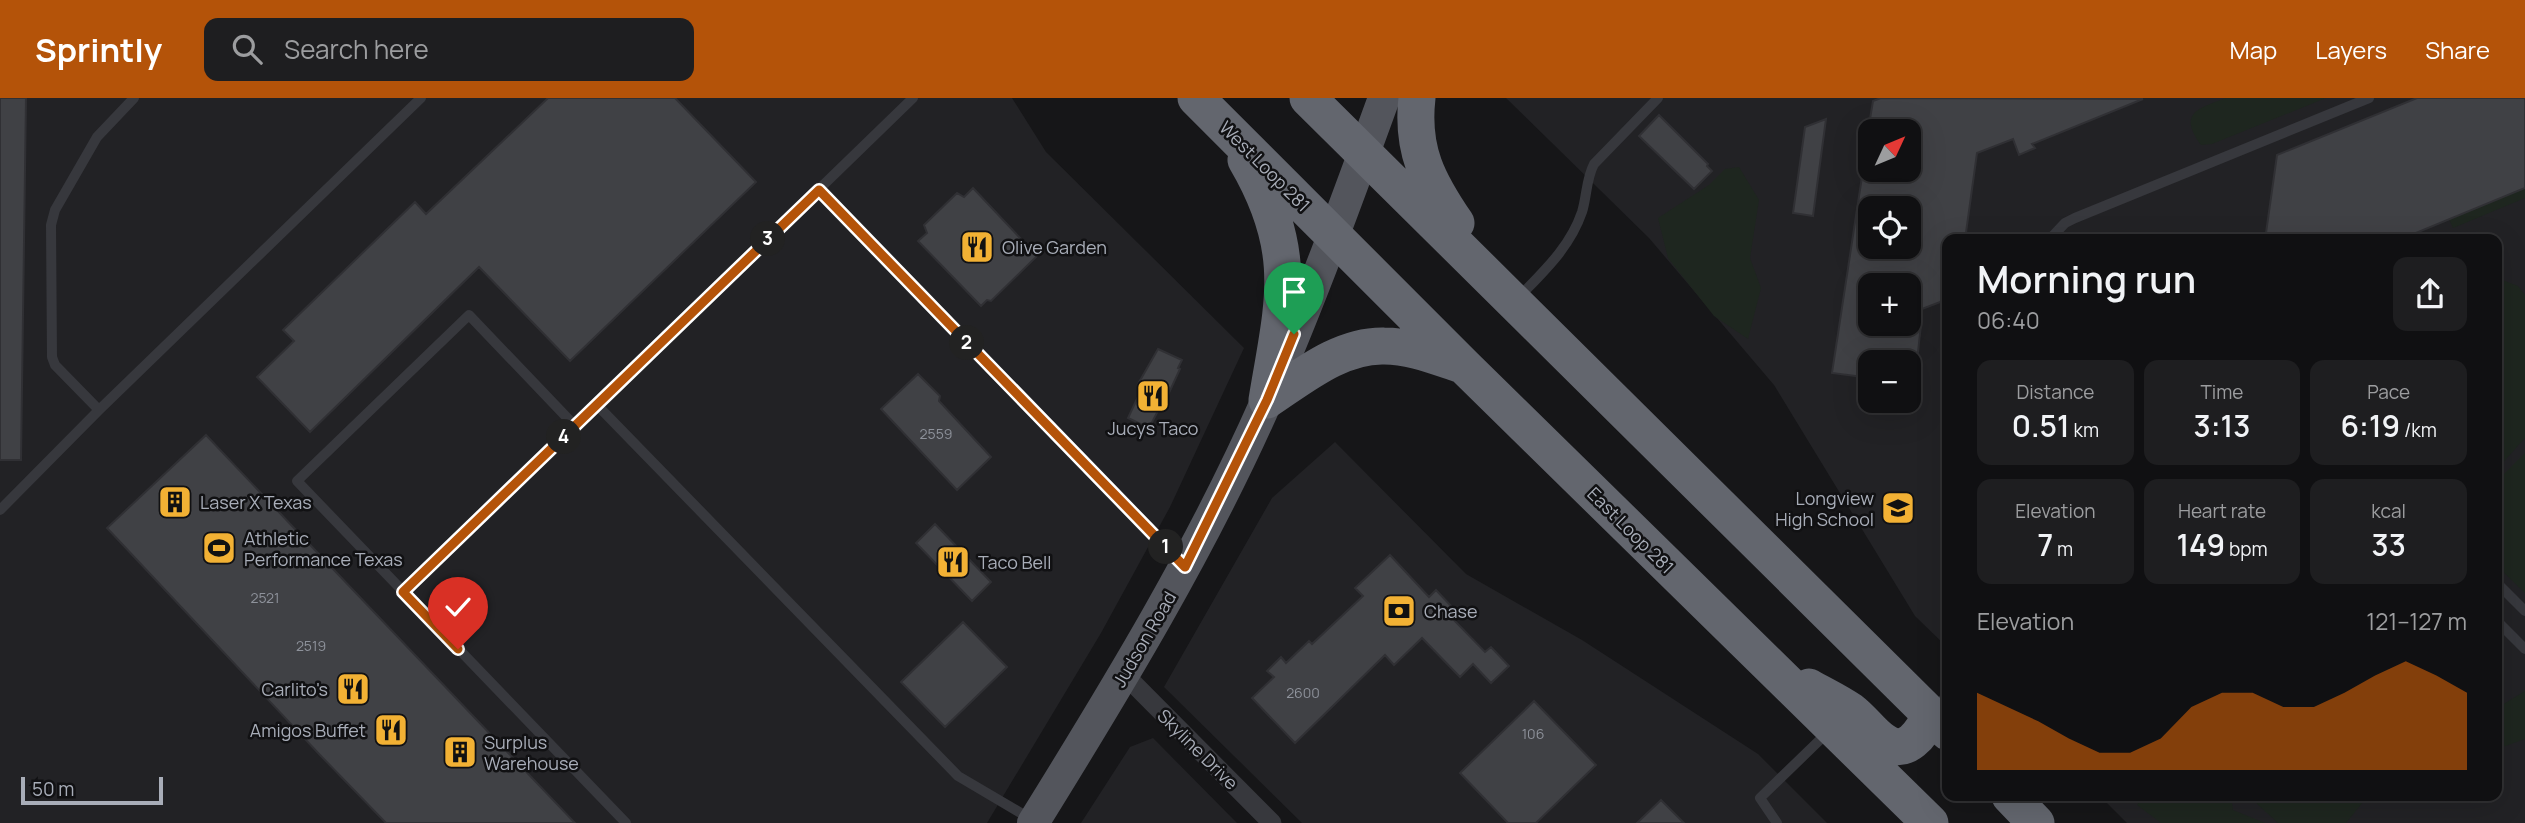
<!DOCTYPE html>
<html lang="en">
<head>
<meta charset="utf-8">
<style>
	body { margin:0; font-family:Manrope,sans-serif; background:#1e1e20; color:#f1f3f6; height:100vh; display:flex; flex-direction:column; font-size:26px; white-space:nowrap }
	* { box-sizing:border-box; margin:0 }
	p { font-size:23px; color:#9c9d9f }
	.icon { flex:none; width:38px; height:38px; fill:none; stroke:currentColor; stroke-width:2; stroke-linecap:round; stroke-linejoin:round }
	.map { position:relative; flex:1; overflow:hidden }
	.drawer { position:absolute; left:1942px; top:136px; width:560px; height:567px; display:flex; flex-direction:column; background:#101012; border-radius:14px; box-shadow:0 7px 28px #0002,0 0 0 2px #303032 }
	.drawer>* { flex:none }
	.needle { width:46px; rotate:46deg }
	.fabs { position:absolute; left:1858px; top:21px; display:grid; gap:14px }
	.fabs a { display:grid; place-items:center; width:63px; height:63px; border-radius:14px; background:#101012; box-shadow:0 7px 28px #0002,0 0 0 2px #303032; font-size:35px }
	.scale { position:absolute; left:21px; bottom:18px; width:142px; box-sizing:border-box; padding-left:7px; border:4px solid #a8adb8; border-top:0; font-size:19px; line-height:24px; white-space:nowrap; color:#a8adb8; -webkit-text-stroke:5px #111113; paint-order:stroke }
	.pin { position:absolute; display:grid; place-items:center; width:60px; height:60px; color:#fff; margin:-72px -30px; border-radius:50% 50% 50% 0; rotate:-45deg; box-shadow:0 0 7px #0007 }
	.pin .icon { rotate:45deg }
	.km { position:absolute; width:35px; height:35px; margin:-18px; border-radius:50%; background:#222; color:#fff; font-size:19px; line-height:35px; text-align:center }
	.round { display:grid; place-items:center; flex:none; width:74px; height:74px; border-radius:14px; background:#1e1e20 }
	.headline { display:flex; align-items:center; justify-content:space-between; height:119px; padding:0 35px }
	h1 { font-size:38px; font-weight:600; line-height:52px }
	.stats { display:grid; grid-template-columns:repeat(3,1fr); gap:10px; height:119px; padding:7px 35px }
	.stats div { display:grid; align-content:center; border-radius:14px; background:#1e1e20; text-align:center }
	.stats b { font-size:30px; font-weight:600 }
	.stats small { font-size:19px; font-weight:400 }
	.stats p { font-size:19px }
	.chart { height:196px; padding:14px 35px }
	.chart p { display:flex; justify-content:space-between }
	.chart svg { width:100%; height:126px; margin-top:7px; fill:#b45309; opacity:.7 }
	header { display:flex; align-items:center; gap:42px; box-sizing:border-box; height:98px; padding:0 35px; background:#b45309; color:#fff }
	header strong { font-size:33px }
	nav { display:flex; gap:38px; margin-inline-start:auto; font-size:24px }
	.search { width:490px; height:63px; background:#1e1e20; display:flex; align-items:center; gap:18px; box-sizing:border-box; padding:0 24px; border-radius:14px; color:#9c9d9f; font-size:26px }
	.map>svg:first-child { display:block }
</style>
</head>
<body>
<header>
<strong>Sprintly</strong>
<div class="search"><svg class="icon" aria-label="search" viewBox="0 0 24 24"><circle cx="10" cy="10" r="6"/><path d="M15 15l6 6"/></svg>Search here</div>
<nav><a>Map</a><a>Layers</a><a>Share</a></nav>
</header>
<div class="map">
<svg width="2525" height="725" viewBox="0 0 2525 725">
	<rect width="100%" height="100%" fill="#161618"/>
	<path fill="#222225" fill-rule="evenodd" d="M0,0H1012L1046,54L1244,250L1170,409L1101,535L987,725H0Z
		M1506,0H2525V725H2127L2100,698H2497V142H1948V550L1915,518L1774,287L1649,140ZM1871,33H1909V72H1871ZM1871,110H1909V149H1871ZM1871,187H1909V226H1871ZM1871,264H1909V303H1871Z
		M1335,344L1466,476L1582,542L1758,656L1827,725H1302L1164,589L1272,400Z
		M1153,640L1237,725H1081L1130,649Z"/>
	<path fill="#1e261f" d="M2226,0H2326L2212,46L2201,47C2177,15 2199,10 2226,0Z
		M1739,69L1759,102L1750,160L1761,190L1748,241L1714,218L1668,160L1658,120L1709,87L1725,71Z
		M2525,90V100L2453,130L2449,121Z
		M2497,180L2518,188L2525,197V340L2497,371Z
		M2525,355V495L2497,468V383Z
		M2525,593V641L2497,651V610Z
		M2142,698H2231L2233,712L2265,725H2161L2137,707Z
		M2259,698H2368L2346,725H2278L2255,704Z"/>
	<path fill="#404145" stroke="#303034" stroke-width="2" fill-rule="evenodd" d="M0,0H26L21,362H0Z
		M548,0H675L756,84L570,263L479,169L310,334L257,279L294,243L283,232L415,104L426,116Z
		M1881,0L2143,1L2032,46L2035,50L2019,57L2013,41L1977,55L1965,142H1948V201L1909,216V187H1871V226H1921L1917,264H1871V280L1832,275L1863,72H1909V33H1868L1873,3ZM1871,110H1909V149H1871Z
		M2417,0H2525V90L2399,142H2265L2277,57Z
		M1659,17L1708,66L1707,68L1712,73L1694,91L1639,38Z
		M1826,21L1813,118L1793,115L1805,29Z
		M973,90L1037,158L991,203L987,202L981,208L918,143L927,135L924,127L957,95L964,99Z
		M1158,251L1182,262L1178,270L1180,271L1162,310L1160,309L1149,330L1128,320L1143,288L1138,286Z
		M918,276L940,298L939,303L991,359L957,392L881,311Z
		M206,337L294,430L575,725H386L320,657L107,430Z
		M935,426L991,484L972,503L916,445Z
		M1390,457L1429,499L1436,492L1453,510L1448,516L1485,554L1491,549L1509,568L1491,585L1473,566L1460,579L1422,540L1394,567L1385,557L1295,645L1252,600L1274,579L1267,573L1281,559L1286,565L1309,543L1312,546L1363,498L1355,490Z
		M963,524L1007,569L945,629L901,584Z
		M1534,603L1596,667L1536,725H1508L1460,675Z
		M1661,702L1684,725H1637Z"/>
	<g fill="none" stroke-linecap="round" stroke-linejoin="round">
		<path stroke="#37383d" stroke-width="10" d="M819,92L1182,466
			M2049,142L2065,125L2075,120L2369,0
			M1520,198C1545,172 1570,149 1582,114C1587,98 1586,81 1594,66L1658,0
			M597,307L958,678L1031,721
			M99,312L55,267L52,259L51,127L55,112L97,39L134,0
			M0,412L99,312L421,0
			M2497,485L2525,513
			M403,494L575,328
			M2497,523L2525,551
			M1934,612L1948,596
			M626,725L297,383L469,217L575,328L913,0
			M1777,725L1760,700L1828,634"/>
		<path stroke="#37383d" stroke-width="19" d="M1124,576L1272,725"/>
		<path stroke="#53555c" stroke-width="32" d="M1033,725C1118,588 1202,450 1267,302C1310,203 1347,102 1384,0"/>
		<path stroke="#63666e" stroke-width="37" d="M1196,0L1464,268L1930,725
			M1308,0L1948,634
			M1417,0C1411,52 1428,84 1456,125
			M1246,62C1300,154 1283,205 1267,302
			M1267,302C1302,279 1340,247 1384,248C1410,248 1435,258 1459,266
			M1809,589C1823,597 1838,604 1851,613C1863,622 1871,635 1883,643C1906,660 1923,635 1930,616
			M2010,698L2036,725"/>
	</g>
	<g fill="none" stroke-linecap="round" stroke-linejoin="round">
		<defs>
			<path id="route" d="M458,551L403,494L819,92L1185,469L1267,302L1294,236"/>
		</defs>
		<use href="#route" stroke="#fff" stroke-width="14"/>
		<use href="#route" stroke="#b45309" stroke-width="9"/>
	</g>
	<defs>
		<symbol id="restaurant-square" viewBox="-11 -11 22 22"><rect x="-9" y="-9" width="18" height="18" rx="4" fill="#f2b134" stroke="#111113"/><path d="M-5-6h1v4h1v-4h1v4h1v-4h1v5L-1.5 .5V6h-2V.5L-5-1ZM5-6V6H3V1.5H1.5Q1.5-4 5-6Z" fill="#111"/></symbol>
		<symbol id="building-square" viewBox="-11 -11 22 22"><rect x="-9" y="-9" width="18" height="18" rx="4" fill="#f2b134" stroke="#111113"/><path d="M-4-6H4V6H1V3H-1V6H-4ZM-2.5-4.3h1.7v1.8h-1.7ZM.8-4.3h1.7v1.8H.8ZM-2.5-1h1.7V.8h-1.7ZM.8-1h1.7V.8H.8Z" fill="#111"/></symbol>
		<symbol id="school-square" viewBox="-11 -11 22 22"><rect x="-9" y="-9" width="18" height="18" rx="4" fill="#f2b134" stroke="#111113"/><path d="M0-5L7-2L0 1L-7-2ZM-4 1L0 2.5L4 1V4Q0 6-4 4Z" fill="#111"/></symbol>
		<symbol id="stadium-square" viewBox="-11 -11 22 22"><rect x="-9" y="-9" width="18" height="18" rx="4" fill="#f2b134" stroke="#111113"/><path d="M0-5a6.5 5 0 1 0 0 10a6.5 5 0 1 0 0-10ZM-3.5-1.8h7v3.6h-7Z" fill="#111"/></symbol>
		<symbol id="bank-square" viewBox="-11 -11 22 22"><rect x="-9" y="-9" width="18" height="18" rx="4" fill="#f2b134" stroke="#111113"/><path d="M-6-4H6V4H-6ZM0-2.3a2.3 2.3 0 1 0 0 4.6a2.3 2.3 0 1 0 0-4.6Z" fill="#111"/></symbol>
	</defs>
	<g fill-rule="evenodd">
		<use href="#restaurant-square" x="958" y="130" width="38" height="38"/>
		<use href="#restaurant-square" x="1134" y="279" width="38" height="38"/>
		<use href="#building-square" x="156" y="385" width="38" height="38"/>
		<use href="#school-square" x="1879" y="391" width="38" height="38"/>
		<use href="#stadium-square" x="200" y="431" width="38" height="38"/>
		<use href="#restaurant-square" x="934" y="445" width="38" height="38"/>
		<use href="#bank-square" x="1380" y="494" width="38" height="38"/>
		<use href="#restaurant-square" x="334" y="572" width="38" height="38"/>
		<use href="#restaurant-square" x="372" y="613" width="38" height="38"/>
		<use href="#building-square" x="441" y="635" width="38" height="38"/>
	</g>
	<g text-anchor="middle" dominant-baseline="central" stroke-width="5" stroke-linejoin="round" paint-order="stroke">
		<g font-size="14" fill="#8e929b">
			<text x="936" y="335">2559</text>
			<text x="265" y="499">2521</text>
			<text x="311" y="547">2519</text>
			<text x="1303" y="594">2600</text>
			<text x="1533" y="635">106</text>
		</g>
		<g font-size="18" fill="#a8adb8" stroke="#111113">
			<text transform="translate(1265 68) rotate(45)">West Loop 281</text>
			<text transform="translate(1631 432) rotate(45)">East Loop 281</text>
			<text transform="translate(1144 541) rotate(-60)">Judson Road</text>
			<text transform="translate(1198 651) rotate(45)">Skyline Drive</text>
		</g>
		<g font-size="18" fill="#a8adb8" stroke="#111113" text-anchor="start">
			<text x="1002" y="149">Olive Garden</text>
			<text x="1153" y="330" text-anchor="middle">Jucys Taco</text>
			<text x="1874" y="400" text-anchor="end">Longview<tspan x="1874" dy="21">High School</tspan></text>
			<text x="200" y="404">Laser X Texas</text>
			<text x="244" y="440">Athletic<tspan x="244" dy="21">Performance Texas</tspan></text>
			<text x="978" y="464">Taco Bell</text>
			<text x="1424" y="513">Chase</text>
			<text x="328" y="591" text-anchor="end">Carlito's</text>
			<text x="366" y="632" text-anchor="end">Amigos Buffet</text>
			<text x="484" y="644">Surplus<tspan x="484" dy="21">Warehouse</tspan></text>
		</g>
	</g>
</svg>
<div class="fabs">
<a><svg class="needle" viewBox="-14 -14 28 28"><path d="M0-13l5 13h-10z" fill="#e53935"/><path d="M0 13l5-13h-10z" fill="#9c9d9f"/></svg></a>
<a><svg class="icon" aria-label="locate" viewBox="0 0 24 24"><circle cx="12" cy="12" r="6"/><path d="M12 2v4M12 18v4M2 12h4M18 12h4"/></svg></a>
<a>+</a>
<a>−</a>
</div>
<div class="scale">50 m</div>
<div class="pin" style="left:1294px;top:236px;background:#1e9e55"><svg class="icon" aria-label="arrive" viewBox="0 0 24 24"><path d="M6 21V4h12l-3 4 3 4H6"/></svg></div>
<div class="pin" style="left:458px;top:551px;background:#d93025"><svg class="icon" aria-label="check" viewBox="0 0 24 24"><path d="M5 12l5 5 9-10"/></svg></div>
<b class="km" style="left:1166px;top:449px">1</b>
<b class="km" style="left:967px;top:245px">2</b>
<b class="km" style="left:768px;top:141px">3</b>
<b class="km" style="left:564px;top:339px">4</b>
<section class="drawer">
<div class="headline"><div><h1>Morning run</h1><p>06:40</p></div><a class="round"><svg class="icon" aria-label="share" viewBox="0 0 24 24"><path d="M12 15V3M7 8l5-5 5 5M5 13v7h14v-7"/></svg></a></div>
<div class="stats">
<div><p>Distance</p><b>0.51<small> km</small></b></div>
<div><p>Time</p><b>3:13</b></div>
<div><p>Pace</p><b>6:19<small> /km</small></b></div>
</div>
<div class="stats">
<div><p>Elevation</p><b>7<small> m</small></b></div>
<div><p>Heart rate</p><b>149<small> bpm</small></b></div>
<div><p>kcal</p><b>33</b></div>
</div>
<div class="chart"><p><span>Elevation</span>121–127 m</p>
<svg viewBox="0 0 160 44" preserveAspectRatio="none"><path d="M0 44V17L10 22L20 27L30 33L40 38L50 38L60 33L70 22L80 17L90 17L100 22L110 22L120 17L130 11L140 6L150 11L160 17V44z"/></svg>
</div>
</section>
</div>
</body>
</html>
